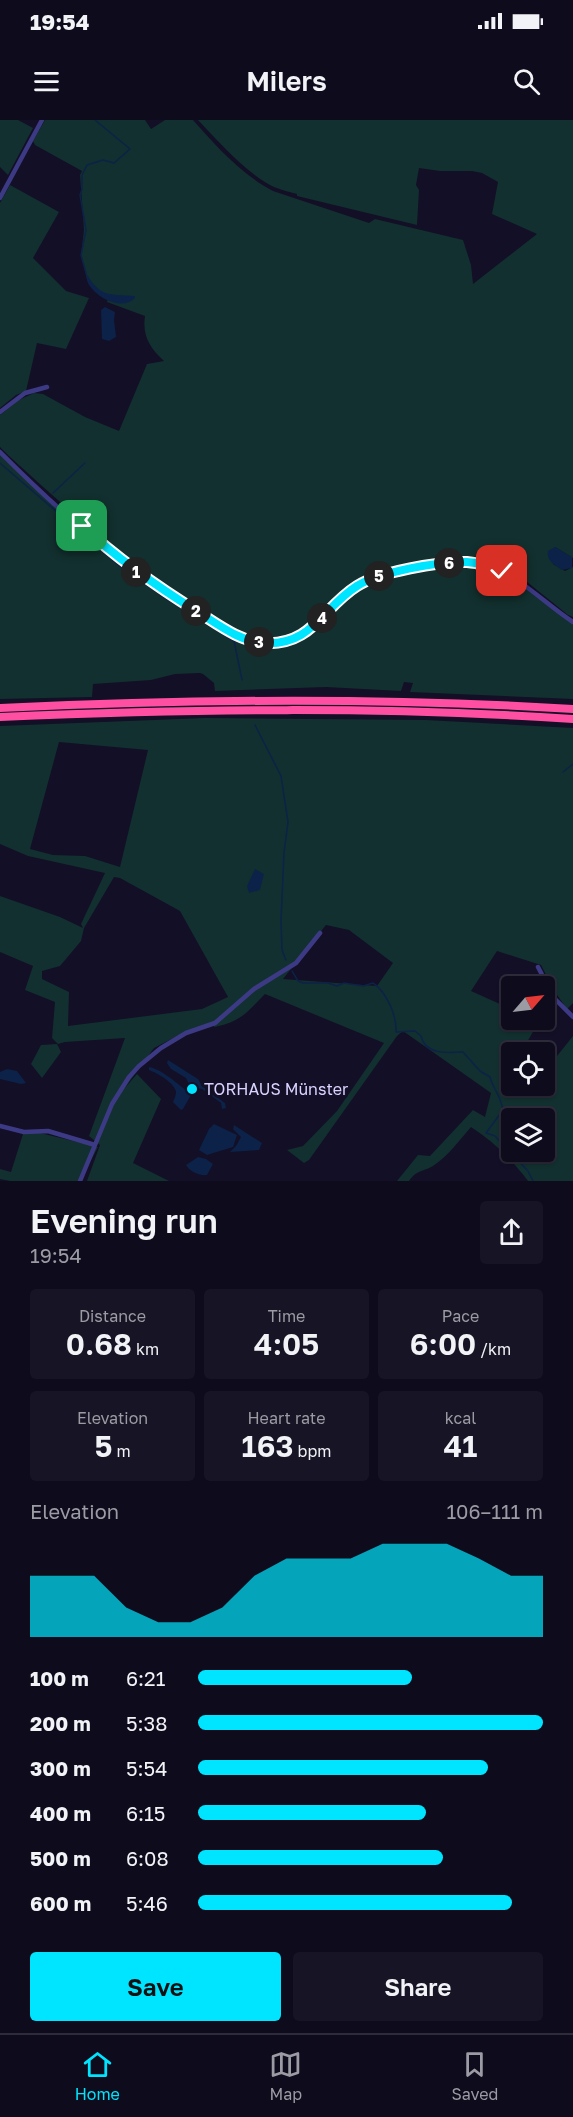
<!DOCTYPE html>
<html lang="en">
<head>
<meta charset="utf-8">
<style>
	body { margin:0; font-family:"Golos Text",sans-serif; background:#171425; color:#f1f3f6; height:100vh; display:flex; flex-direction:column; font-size:22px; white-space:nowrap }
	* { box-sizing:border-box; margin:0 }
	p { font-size:20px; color:#9b9ba3 }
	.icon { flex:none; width:33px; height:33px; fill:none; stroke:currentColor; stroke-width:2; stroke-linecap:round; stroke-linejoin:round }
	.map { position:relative; height:1061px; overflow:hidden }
	.sheet { display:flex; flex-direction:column; background:#0e0b1c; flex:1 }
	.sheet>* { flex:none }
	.needle { width:39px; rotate:62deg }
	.tools { position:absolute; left:501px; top:856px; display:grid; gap:12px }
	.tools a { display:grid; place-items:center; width:54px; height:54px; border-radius:6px; background:#0e0b1c; box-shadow:0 2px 4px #0004,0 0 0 2px #2e2b3b; font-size:30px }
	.pin { position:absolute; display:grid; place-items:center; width:51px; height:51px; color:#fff; margin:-26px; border-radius:12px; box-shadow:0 3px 9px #0006 }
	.km { position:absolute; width:30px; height:30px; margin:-15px; border-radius:50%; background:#222; color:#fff; font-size:16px; line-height:30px; text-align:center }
	.round { display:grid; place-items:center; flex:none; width:63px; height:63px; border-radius:6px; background:#171425 }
	.headline { display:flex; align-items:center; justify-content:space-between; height:102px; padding:0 30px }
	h1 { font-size:33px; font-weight:600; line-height:45px }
	.stats { display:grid; grid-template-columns:repeat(3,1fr); gap:9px; height:102px; padding:6px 30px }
	.stats div { display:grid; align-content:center; border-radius:6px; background:#171425; text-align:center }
	.stats b { font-size:30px; font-weight:600 }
	.stats small { font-size:16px; font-weight:400 }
	.stats p { font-size:16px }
	.chart { height:168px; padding:12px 30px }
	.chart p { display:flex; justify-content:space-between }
	.chart svg { width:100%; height:108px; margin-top:6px; fill:#00e5ff; opacity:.7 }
	.button { display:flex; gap:12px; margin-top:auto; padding:12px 30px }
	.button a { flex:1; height:69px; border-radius:6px; background:#00e5ff; color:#111; font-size:24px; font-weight:600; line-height:69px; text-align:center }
	.button a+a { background:#171425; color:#f1f3f6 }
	ul { padding:0 30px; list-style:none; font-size:20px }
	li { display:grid; grid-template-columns:96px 72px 1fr; align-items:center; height:45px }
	li i { height:15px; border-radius:8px; background:#00e5ff }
	.status { display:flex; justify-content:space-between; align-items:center; height:42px; padding:0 30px; background:#0e0b1c; direction:ltr }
	.status svg { height:16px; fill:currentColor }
	header { display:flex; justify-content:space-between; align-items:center; height:78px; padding:0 30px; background:#0e0b1c; font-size:27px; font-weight:600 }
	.dock { display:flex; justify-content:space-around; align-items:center; height:84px; border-top:2px solid #2e2b3b; background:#0e0b1c; font-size:16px; color:#9b9ba3 }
	.dock a { display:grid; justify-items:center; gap:3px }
	.dock .current { color:#00e5ff }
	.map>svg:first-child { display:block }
</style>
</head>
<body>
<div class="status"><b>19:54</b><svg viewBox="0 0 49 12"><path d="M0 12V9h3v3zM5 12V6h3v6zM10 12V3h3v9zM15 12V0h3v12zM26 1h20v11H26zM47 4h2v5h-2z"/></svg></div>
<header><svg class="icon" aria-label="menu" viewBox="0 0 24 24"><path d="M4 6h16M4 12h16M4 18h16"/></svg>Milers<svg class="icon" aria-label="search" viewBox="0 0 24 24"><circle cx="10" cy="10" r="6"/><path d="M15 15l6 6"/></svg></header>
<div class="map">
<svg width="573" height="1061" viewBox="0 0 573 1061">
	<rect width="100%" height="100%" fill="#130f26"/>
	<path fill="#12302f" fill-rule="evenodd" d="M0,0H18L33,8L8,55L0,47Z
		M45,0H145L151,9L165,0H193C216,26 241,54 273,71L369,103L375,99L463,120L471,145L473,164L537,114L492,94L498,62L482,53L472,51H440L419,48L416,65L419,70L417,105L297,76V74C290,72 281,70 274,67C248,55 218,21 198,0H573V438L555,427L553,444L565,451L573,447V497L568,495L511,449L496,442L495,443C454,434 380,444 346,469C326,485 313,510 287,519C273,523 257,521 243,517C224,511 205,495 188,484C124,440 67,389 9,336L0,327V295L19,280L34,273L43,274L85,297L119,311L147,244L164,241C150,228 142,216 145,196L107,182L108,179L88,163L81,135L84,110L80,55L82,51L35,25L33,21Z
		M10,65L59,92L33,138L66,171L89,178L66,229L37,223L26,271L16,275L0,288V83Z
		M0,334L116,439L234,514L262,523L296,518L337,482L365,461L432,445L468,442L502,451L573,502V579L410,572L413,563L404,562L401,571L326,567L215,571L214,563L203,554L200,553L175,554L151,560L93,564L92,577L0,579Z
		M205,598L426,600L573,608V883L567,889L555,872L541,845L497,831L471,871L511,889L512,900L539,901L521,933H512V966H544V933H536L542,926L557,936L573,916V1061H528C512,1040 493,1021 471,1007C459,1021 448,1036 433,1046C422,1052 417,1050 409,1061H397L418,1035L430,1036L473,990L485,997L491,973L403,911L397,916L309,1040L304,1043L287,1030L303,1026L337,991L384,923L265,874C247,892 241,902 214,907V903L189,910L154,928L124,969L137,954L161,979L133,1043L169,1061H87L100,1025L89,1016L125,918L65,922L58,924L52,918L55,882L25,870L33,846L0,832V776L60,797L83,808L81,804L105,753L28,736L0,724V606ZM59,622L148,630L120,747L85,736L53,735L30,729ZM114,757L120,758L180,791L228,877L202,889L68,906L69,872L42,859V851L60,846L81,821L84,808ZM326,805L349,810L393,843L377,866L283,859ZM512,999H544V1032H512Z
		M57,924L61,932L42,958L31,944L41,925Z
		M40,1013L98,1027L80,1061H10L0,1059V1049L11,1052L23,1014Z"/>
	<path fill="#0c2248" d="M85,151C100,178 108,174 135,176V178C123,191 98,179 89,165C87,161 86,156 85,151Z
		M105,187L115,192L114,200L116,217L109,221L102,219L101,190Z
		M555,427L572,437V448L562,450C556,445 546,442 548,431Z
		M255,749L264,754L260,770L249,773L247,766Z
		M168,940L198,959L202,966L225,983L226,988L222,989L221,983L202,969L195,968L189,964L186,958L171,949L167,943Z
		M149,947C162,949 182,967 191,975L183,989L181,990L173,982C174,980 176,975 176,972C175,963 157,953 149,950Z
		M7,949L17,951L26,963L21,964L0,959V952Z
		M214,1004L237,1015L233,1027L207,1035L199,1030L209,1009Z
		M234,1005L262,1023L259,1030L230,1032L236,1026L241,1017L233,1009Z
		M198,1037L206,1039L213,1044L207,1055C200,1056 190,1052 186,1045Z"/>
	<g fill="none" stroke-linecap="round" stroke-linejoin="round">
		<path stroke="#0c2248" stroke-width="1.5" d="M86,153L81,135L86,110L80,75L82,69V55L87,45L103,40L114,43L130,29L95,0
			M0,343L122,448L155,471
			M53,373L85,343
			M159,474L234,521L242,560
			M255,605L281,656L288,702L284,733L281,801L282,830L286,840
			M563,652L573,644
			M292,851L298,861L303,863H328L337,866L344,863L363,866L373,863C387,872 397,897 396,912L415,911L421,916C425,935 448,933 463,932L480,951L490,957C493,969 501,976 503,990L486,1013L495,1016L528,1051L533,1061"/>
		<path stroke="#3d3a85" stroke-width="4.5" d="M0,78L42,0
			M0,292L25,273L47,267
			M0,332C38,370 82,411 125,444C146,460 170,474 193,489C209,499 226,512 243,519C255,523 267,524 279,522C309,519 323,494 344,476C372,451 459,433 495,448C523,460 547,485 573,502
			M538,847L554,878L573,897
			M0,1006L24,1012L48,1011L95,1025
			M80,1061L112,984L129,957L139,946L161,928L186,913L215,903L254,869L296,843L320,813"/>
		<path stroke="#ff4fa3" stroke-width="8" d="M0,588C191,579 382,577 573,589
			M0,597C191,589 382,586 573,599"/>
	</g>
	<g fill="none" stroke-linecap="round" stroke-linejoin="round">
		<defs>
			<path id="route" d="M82,406C119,440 156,466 198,492C219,505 239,521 264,523C312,526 322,488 357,466C379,452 440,441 467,442C479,443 490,446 502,451"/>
		</defs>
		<use href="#route" stroke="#fff" stroke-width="12"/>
		<use href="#route" stroke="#00e5ff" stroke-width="8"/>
	</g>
	<circle fill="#00e5ff" stroke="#130f26" stroke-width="2" cx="192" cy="969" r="6"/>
	<g text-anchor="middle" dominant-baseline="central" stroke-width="6" stroke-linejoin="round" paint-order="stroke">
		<g font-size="16" fill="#d9d4ff" stroke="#130f26" text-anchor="start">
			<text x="204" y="969">TORHAUS Münster</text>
		</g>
	</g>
</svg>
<div class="tools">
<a><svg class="needle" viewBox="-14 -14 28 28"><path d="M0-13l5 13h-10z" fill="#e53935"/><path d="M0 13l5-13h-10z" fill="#9b9ba3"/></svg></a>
<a><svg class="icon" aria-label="locate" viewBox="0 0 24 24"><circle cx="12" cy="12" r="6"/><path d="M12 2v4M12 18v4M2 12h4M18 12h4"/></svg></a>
<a><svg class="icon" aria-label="layers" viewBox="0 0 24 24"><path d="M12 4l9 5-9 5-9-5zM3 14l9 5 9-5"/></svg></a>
</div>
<div class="pin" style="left:82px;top:406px;background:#1e9e55"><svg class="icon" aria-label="arrive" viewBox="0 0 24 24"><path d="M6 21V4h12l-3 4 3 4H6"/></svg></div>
<div class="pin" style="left:502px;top:451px;background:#d93025"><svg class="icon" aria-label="check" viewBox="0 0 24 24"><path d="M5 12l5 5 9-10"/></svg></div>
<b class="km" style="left:136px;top:452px">1</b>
<b class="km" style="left:196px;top:491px">2</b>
<b class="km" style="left:259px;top:522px">3</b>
<b class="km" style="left:322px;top:498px">4</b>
<b class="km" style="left:379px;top:456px">5</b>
<b class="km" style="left:449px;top:443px">6</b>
</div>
<section class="sheet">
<div class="headline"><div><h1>Evening run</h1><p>19:54</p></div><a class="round"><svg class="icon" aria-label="share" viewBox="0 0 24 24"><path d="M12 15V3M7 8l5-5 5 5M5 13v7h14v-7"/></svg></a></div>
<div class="stats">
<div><p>Distance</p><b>0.68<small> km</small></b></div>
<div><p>Time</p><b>4:05</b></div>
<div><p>Pace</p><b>6:00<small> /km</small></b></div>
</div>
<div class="stats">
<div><p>Elevation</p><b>5<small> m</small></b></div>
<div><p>Heart rate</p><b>163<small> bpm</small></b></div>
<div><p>kcal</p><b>41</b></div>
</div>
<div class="chart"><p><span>Elevation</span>106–111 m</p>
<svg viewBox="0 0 160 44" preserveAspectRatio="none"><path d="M0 44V19L10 19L20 19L30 32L40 38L50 38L60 32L70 19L80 12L90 12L100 12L110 6L120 6L130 6L140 12L150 19L160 19V44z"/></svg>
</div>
<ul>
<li><b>100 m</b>6:21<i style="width:62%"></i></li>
<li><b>200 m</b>5:38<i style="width:100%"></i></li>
<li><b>300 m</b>5:54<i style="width:84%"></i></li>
<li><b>400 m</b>6:15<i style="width:66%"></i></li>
<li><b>500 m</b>6:08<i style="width:71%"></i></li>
<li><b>600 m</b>5:46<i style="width:91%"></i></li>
</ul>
<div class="button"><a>Save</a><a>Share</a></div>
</section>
<nav class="dock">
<a class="current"><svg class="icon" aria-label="home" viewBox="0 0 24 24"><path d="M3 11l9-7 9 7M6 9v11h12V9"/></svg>Home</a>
<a><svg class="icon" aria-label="map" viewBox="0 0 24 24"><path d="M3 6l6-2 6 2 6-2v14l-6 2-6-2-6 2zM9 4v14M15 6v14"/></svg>Map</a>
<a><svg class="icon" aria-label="saved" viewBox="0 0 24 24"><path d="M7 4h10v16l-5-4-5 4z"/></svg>Saved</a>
</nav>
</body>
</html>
